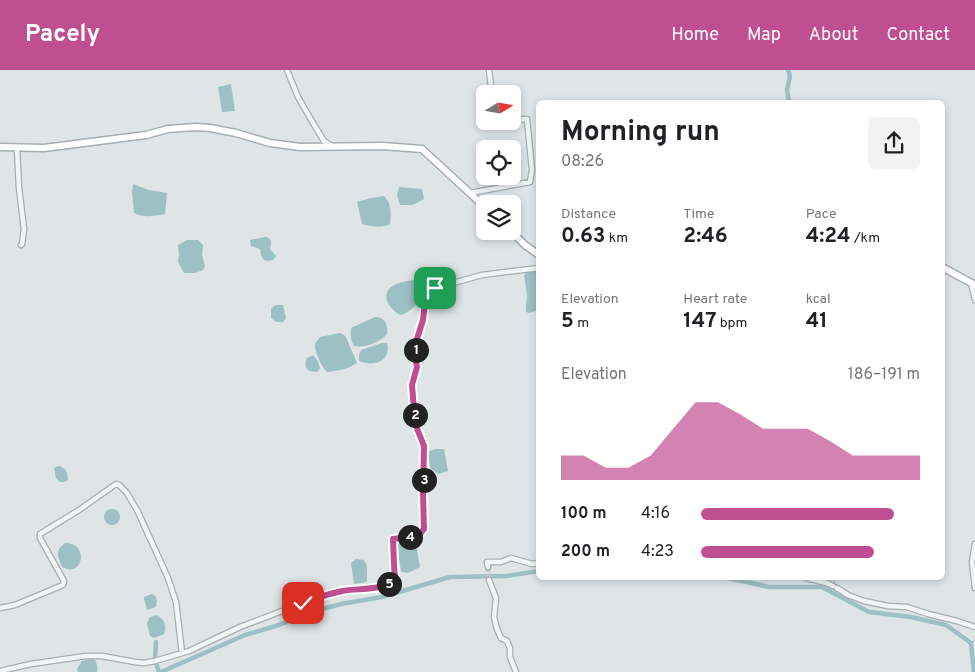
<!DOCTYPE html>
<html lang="en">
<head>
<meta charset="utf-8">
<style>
	body { margin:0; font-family:Overpass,sans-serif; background:#f2f2f2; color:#202124; height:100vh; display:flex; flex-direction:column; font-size:19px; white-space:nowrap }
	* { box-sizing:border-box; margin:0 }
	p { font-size:16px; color:#757577 }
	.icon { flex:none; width:28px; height:28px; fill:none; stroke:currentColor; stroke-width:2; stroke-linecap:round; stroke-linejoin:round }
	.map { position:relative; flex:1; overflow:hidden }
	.panel { position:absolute; left:536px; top:30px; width:409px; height:480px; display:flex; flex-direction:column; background:#fff; border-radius:8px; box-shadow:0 2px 8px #0003 }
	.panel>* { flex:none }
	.needle { width:32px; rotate:79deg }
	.buttons { position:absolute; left:476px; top:15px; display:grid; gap:10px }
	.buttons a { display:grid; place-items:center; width:45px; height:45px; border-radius:8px; background:#fff; box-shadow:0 2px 8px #0003; font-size:25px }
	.pin { position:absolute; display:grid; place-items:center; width:42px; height:42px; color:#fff; margin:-21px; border-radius:10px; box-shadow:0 2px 8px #0006 }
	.km { position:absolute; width:25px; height:25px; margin:-12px; border-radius:50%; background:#222; color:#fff; font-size:14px; line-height:25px; text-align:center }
	.round { display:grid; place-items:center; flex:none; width:52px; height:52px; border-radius:8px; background:#f2f2f2 }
	.overview { display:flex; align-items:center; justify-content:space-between; height:85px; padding:0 25px }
	h1 { font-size:28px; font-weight:700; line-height:38px }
	.stats { display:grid; grid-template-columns:repeat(3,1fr); gap:8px; height:85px; padding:5px 25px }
	.stats div { display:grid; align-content:center }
	.stats b { font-size:21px; font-weight:700 }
	.stats small { font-size:14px; font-weight:400 }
	.stats p { font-size:14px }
	.chart { height:140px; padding:10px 25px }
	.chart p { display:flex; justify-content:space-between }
	.chart svg { width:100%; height:90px; margin-top:5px; fill:#c04f91; opacity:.7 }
	ul { padding:0 25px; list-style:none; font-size:16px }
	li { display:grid; grid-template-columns:80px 60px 1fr; align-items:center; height:38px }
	li i { height:12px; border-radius:6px; background:#c04f91 }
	header { display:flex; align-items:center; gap:30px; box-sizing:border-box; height:70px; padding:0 25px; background:#c04f91; color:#fff }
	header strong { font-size:24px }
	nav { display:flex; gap:28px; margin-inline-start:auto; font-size:18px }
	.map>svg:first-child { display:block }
</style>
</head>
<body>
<header>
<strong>Pacely</strong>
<nav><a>Home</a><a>Map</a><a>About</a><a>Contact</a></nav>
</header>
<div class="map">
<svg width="975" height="602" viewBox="0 0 975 602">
	<rect width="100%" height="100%" fill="#dfe5e7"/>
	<path fill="#9dc0c4" d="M231,14L235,41L222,42L218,17Z
		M133,114L149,120L167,123L165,144C154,146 144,148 134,143L132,122Z
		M399,117L422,119L424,129L413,135H400L397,125Z
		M384,126C392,134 391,143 390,154C382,159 371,156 362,154L357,132L371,128Z
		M265,167H267C273,171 271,173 270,179L276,186L273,190L267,191L264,190L261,186L260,179L251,176L250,170Z
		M187,170H198L203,175L202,184L205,197L203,200L195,203H184L178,192L179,185L178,175Z
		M539,200V240L529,243L526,242C525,236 527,231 527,225C526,218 525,212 524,205L527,202Z
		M413,210H420C420,211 424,218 424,218C426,228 409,244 400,245C392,240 380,229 390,218C395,213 406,211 413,210Z
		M277,235H283L286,248L283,252H276L271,248V239L274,236Z
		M375,247C385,247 388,254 387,264C379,273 366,278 354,276C351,271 350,265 351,258Z
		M340,263L344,265L346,267L357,293C349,299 336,301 327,302C322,298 314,281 315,274C315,273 319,269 320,267Z
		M382,273H387C392,292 373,297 359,291V285L361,280Z
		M313,285L318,291L320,298L317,302C307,302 303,298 307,288Z
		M435,379H444L448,401L438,404L431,399L427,382Z
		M58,396C66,397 68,403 68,410L64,412H60L56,408L54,398Z
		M104 447a8 8 0 1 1 16 0a8 8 0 1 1-16 0Z
		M415,469L420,497L408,503L401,502L397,473Z
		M65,473C90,472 83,509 62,497C57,485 55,481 65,473Z
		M356,489L364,490L367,496V512L354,514L351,493Z
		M152,524C158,527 157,531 156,537L147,540L144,529V527Z
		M157,545C165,550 167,556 164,564L154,568L150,566L147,554L149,548L153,546Z
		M92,589L95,590C97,594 98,597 97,602H78L77,599L82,591Z"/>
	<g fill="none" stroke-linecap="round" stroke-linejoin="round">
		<path stroke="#9dc0c4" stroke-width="1" d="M834,523L835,508
			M971,573L975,570"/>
		<path stroke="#9dc0c4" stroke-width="4.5" d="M788,0L790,6L787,20L789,32
			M728,508L769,517H822L869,542L911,547L946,555L971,573L974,602
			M155,589L156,572
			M156,593L159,602
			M161,602L245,565L279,555L315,541L341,534L382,527L450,507L506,506L539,501"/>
		<path stroke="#bbc3c5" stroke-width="4.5" stroke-dasharray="4.5 2" stroke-linecap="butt" d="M488,497L489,510"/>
		<defs>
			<path id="street" d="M287,0L298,27L313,53L324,71L332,76
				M489,0L492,24
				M17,78L19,118L24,159L22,174L21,175
				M470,123L530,112L532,100L527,49L512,50
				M971,213L975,230
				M975,474L972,492L975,518
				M488,497L487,492H501L511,488L532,494L539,493
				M806,508L827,513L833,516
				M489,510L496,528L494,547L497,559L501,568L507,571L510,578V587L516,602
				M837,518L848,525L864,531L888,536L907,537L928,544L957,551L975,557
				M0,538L15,535L63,515L64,511L40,468V464L79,440L116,414L119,415L127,423L138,442L168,508L176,532L182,583
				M0,601L31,594L86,586H102L135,592L144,593L155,591L189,581L240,557L311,530L340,522L381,517L391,514L395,509L394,494L393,469L418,466L424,459L423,424V376L417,361L415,352L412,315L417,297L415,286L416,272L423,250L425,232L429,223L435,218L482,205L539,198"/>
			<path id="secondary" d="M0,77L44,78L146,65L168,59L196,57L210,58L236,63L270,73L300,77L383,76L422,79L485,137
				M511,161L525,175L539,185
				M942,197L975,215"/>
		</defs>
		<use href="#street" stroke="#a5aeb0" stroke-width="7"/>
		<use href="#secondary" stroke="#a5aeb0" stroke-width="9"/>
		<use href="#street" stroke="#f1f5f6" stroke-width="4.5"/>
		<use href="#secondary" stroke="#fff" stroke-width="6"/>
	</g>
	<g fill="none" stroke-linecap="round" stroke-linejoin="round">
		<defs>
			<path id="route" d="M303,533C315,528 329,524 342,521C358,518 384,521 395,509L394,494L393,469L418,466L424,459L423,424L424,376L418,361L415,352L412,315L417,297L415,286L416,272L423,250L425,232L429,223L435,218"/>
		</defs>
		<use href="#route" stroke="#fff" stroke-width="10"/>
		<use href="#route" stroke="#c04f91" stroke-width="6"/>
	</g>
</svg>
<div class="buttons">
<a><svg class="needle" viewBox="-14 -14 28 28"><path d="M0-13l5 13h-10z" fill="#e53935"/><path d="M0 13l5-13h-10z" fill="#757577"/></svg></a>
<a><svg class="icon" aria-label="locate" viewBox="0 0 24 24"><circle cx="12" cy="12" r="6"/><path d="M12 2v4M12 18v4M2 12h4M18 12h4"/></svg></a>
<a><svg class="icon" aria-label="layers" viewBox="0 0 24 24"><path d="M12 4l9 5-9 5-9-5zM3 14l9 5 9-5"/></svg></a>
</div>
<div class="pin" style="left:435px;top:218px;background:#1e9e55"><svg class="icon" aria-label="arrive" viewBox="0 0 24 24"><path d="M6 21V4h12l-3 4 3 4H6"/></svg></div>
<div class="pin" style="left:303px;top:533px;background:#d93025"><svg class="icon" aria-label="check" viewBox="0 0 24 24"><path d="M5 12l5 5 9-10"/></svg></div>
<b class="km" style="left:416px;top:280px">1</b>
<b class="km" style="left:415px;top:345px">2</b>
<b class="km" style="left:424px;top:410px">3</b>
<b class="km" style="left:410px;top:467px">4</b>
<b class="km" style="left:389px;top:514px">5</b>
<section class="panel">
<div class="overview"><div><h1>Morning run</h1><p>08:26</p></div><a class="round"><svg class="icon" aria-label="share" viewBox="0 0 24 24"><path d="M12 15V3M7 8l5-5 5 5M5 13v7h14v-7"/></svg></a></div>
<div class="stats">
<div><p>Distance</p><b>0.63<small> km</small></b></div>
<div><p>Time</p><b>2:46</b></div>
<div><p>Pace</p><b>4:24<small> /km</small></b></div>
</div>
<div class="stats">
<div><p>Elevation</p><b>5<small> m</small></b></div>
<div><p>Heart rate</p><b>147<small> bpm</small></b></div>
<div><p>kcal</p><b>41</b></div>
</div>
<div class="chart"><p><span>Elevation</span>186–191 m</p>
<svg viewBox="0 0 160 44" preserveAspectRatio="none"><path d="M0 44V32L10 32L20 38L30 38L40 32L50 19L60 6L70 6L80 12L90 19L100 19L110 19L120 25L130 32L140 32L150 32L160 32V44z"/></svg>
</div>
<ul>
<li><b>100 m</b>4:16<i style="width:88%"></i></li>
<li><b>200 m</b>4:23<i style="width:79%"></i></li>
</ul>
</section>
</div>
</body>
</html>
